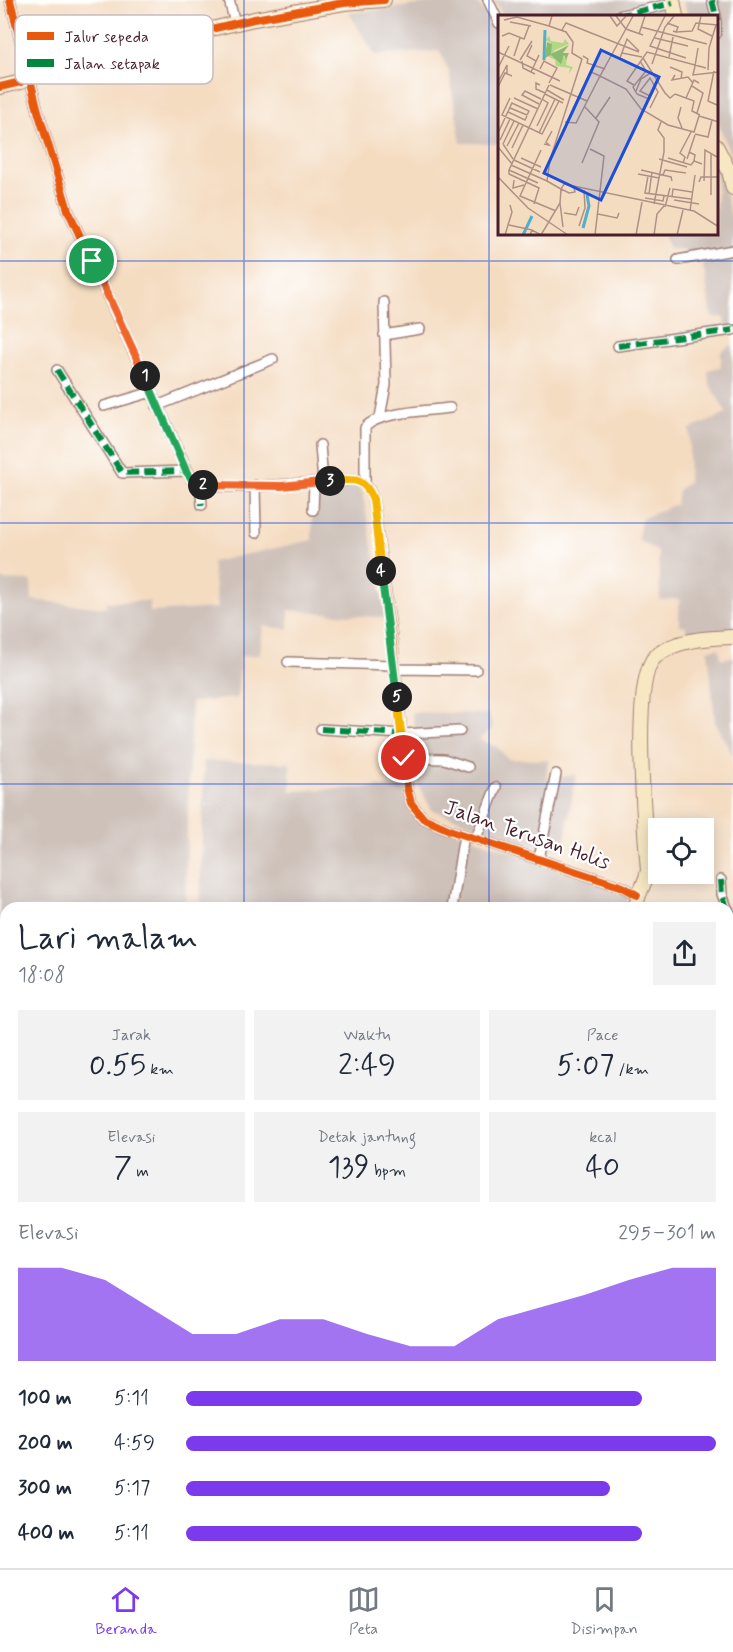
<!DOCTYPE html>
<html lang="id">
<head>
<meta charset="utf-8">
<style>
	body { margin:0; font-family:Mynerve,sans-serif; background:#f2f2f3; color:#1f2937; height:100vh; display:flex; flex-direction:column; font-size:22px; white-space:nowrap }
	* { box-sizing:border-box; margin:0 }
	p { font-size:20px; color:#747a83 }
	.icon { flex:none; width:33px; height:33px; fill:none; stroke:currentColor; stroke-width:2; stroke-linecap:round; stroke-linejoin:round }
	.map { position:relative; flex:1; overflow:hidden }
	.sheet { position:absolute; left:0px; top:902px; width:734px; height:668px; display:flex; flex-direction:column; background:#fff; border-radius:18px 18px 0 0; box-shadow:0 3px 15px #0003 }
	.sheet>* { flex:none }
	.tools { position:absolute; left:648px; top:818px; display:grid; gap:12px }
	.tools a { display:grid; place-items:center; width:66px; height:66px; border-radius:0px; background:#fff; box-shadow:0 3px 15px #0003; font-size:30px }
	.pin { position:absolute; display:grid; place-items:center; width:51px; height:51px; color:#fff; margin:-26px; border:3px solid #fff; border-radius:50%; box-shadow:0 2px 6px #0007 }
	.km { position:absolute; width:30px; height:30px; margin:-15px; border-radius:50%; background:#222; color:#fff; font-size:16px; line-height:30px; text-align:center }
	.round { display:grid; place-items:center; flex:none; width:63px; height:63px; border-radius:0px; background:#f2f2f3 }
	.headline { display:flex; align-items:center; justify-content:space-between; height:102px; padding:0 18px }
	h1 { font-size:33px; font-weight:600; line-height:45px }
	.stats { display:grid; grid-template-columns:repeat(3,1fr); gap:9px; height:102px; padding:6px 18px }
	.stats div { display:grid; align-content:center; border-radius:0px; background:#f2f2f3; text-align:center }
	.stats b { font-size:30px; font-weight:600 }
	.stats small { font-size:16px; font-weight:400 }
	.stats p { font-size:16px }
	.chart { height:168px; padding:12px 18px }
	.chart p { display:flex; justify-content:space-between }
	.chart svg { width:100%; height:108px; margin-top:6px; fill:#7c3aed; opacity:.7 }
	ul { padding:0 18px; list-style:none; font-size:20px }
	li { display:grid; grid-template-columns:96px 72px 1fr; align-items:center; height:45px }
	li i { height:15px; border-radius:8px; background:#7c3aed }
	.tab-bar { display:flex; justify-content:space-around; align-items:center; height:84px; border-top:2px solid #e0e1e3; background:#fff; font-size:16px; color:#747a83 }
	.tab-bar a { display:grid; justify-items:center; gap:3px }
	.tab-bar .on { color:#7c3aed }
	.map>svg:first-child { display:block }
</style>
</head>
<body>
<div class="map">
<svg width="733" height="1568" viewBox="0 0 733 1568">
	<rect width="100%" height="100%" fill="#fff"/>
	<filter id="ink" filterUnits="userSpaceOnUse"><feTurbulence type="fractalNoise" baseFrequency=".0167" numOctaves="2"/><feDisplacementMap in="SourceGraphic" scale="12" xChannelSelector="R" yChannelSelector="G"/><feConvolveMatrix kernelMatrix="1 2 1 2 8 2 1 2 1" color-interpolation-filters="sRGB"/></filter>
	<filter id="wash" filterUnits="userSpaceOnUse"><feTurbulence type="fractalNoise" baseFrequency=".008" numOctaves="4" result="noise"/><feDisplacementMap in="SourceGraphic" scale="24" xChannelSelector="R" yChannelSelector="G"/><feGaussianBlur stdDeviation="1.35" result="paint"/><feColorMatrix in="noise" values="0 0 0 0 0 0 0 0 0 0 0 0 0 0 0 0 0 1.4 0 .05"/><feComposite in="paint" operator="in"/></filter>
	<g filter="url(#wash)">
		<rect width="100%" height="100%" fill="#f4dcc1"/>
		<path fill="#cec1ba" d="M460,0H475L499,34V144L461,143L449,72L440,51L375,55L349,13Z
			M494,0H665L669,16H503Z
			M683,0H733V161L717,120L716,16H688Z
			M717,162L733,224V332H726L724,317L712,318L702,259L687,257L685,250L669,249L664,234H716Z
			M733,345V632L686,634V626L679,625V599L660,600L658,552L638,540L641,519L676,504L678,491L688,482L690,429L727,414L709,383L708,370L721,367V351Z
			M357,484L362,491L386,618L289,610L288,629L263,626L260,655L241,656L237,698L191,702L185,907L6,908V996L0,995V580L31,581L32,600L107,608L106,602L150,601V612L217,608L212,562L312,540V487Z
			M719,648L721,659L733,657V757L715,722L708,650Z
			M412,712L489,714L493,728L479,739L498,748L508,759L548,760L546,779L576,775L563,849L542,848L432,810L419,787Z
			M204,761L290,763L291,791L403,786L411,813L429,823L618,888L626,894L631,908H200Z"/>
	</g>
	<g filter="url(#ink)">
		<g fill="none" stroke-linecap="round" stroke-linejoin="round">
			<defs>
				<path id="street" d="M10,0L38,111L68,210L192,480C209,495 327,480 355,480C367,483 369,488 373,499L393,645L407,788L411,803L423,818L452,831L623,887L637,895
					M229,0L235,23
					M488,0L499,23
					M712,0L716,16
					M618,16L673,3
					M716,22V34
					M678,260L733,250
					M384,335L420,329
					M618,346L733,330
					M57,370L122,473L186,471
					M104,406L152,392
					M157,406L273,359
					M380,417L386,385L384,302
					M320,445L323,482
					M365,483V428C375,412 430,411 450,408
					M200,485L202,505
					M255,485L256,533
					M313,510L314,483
					M288,662L393,665
					M393,669L476,670
					M321,729L402,734L460,731
					M404,758L444,759L468,767
					M476,838L496,787
					M539,859L556,774
					M721,880L722,894L727,908
					M452,908L464,835
					M728,909L733,922
					M728,957L733,956
					M728,1283H732
					M0,1286L6,1282
					M0,1314L6,1386
					M728,1388H733
					M0,1428L6,1414
					M0,1458L6,1462
					M0,1518L6,1522
					M0,1540L6,1544
					M36,1563L44,1568
					M72,1563L80,1568
					M120,1563L122,1568
					M165,1563L172,1568
					M245,1563L253,1568
					M105,1568L108,1563
					M263,1568L265,1563
					M311,1568L312,1563
					M332,1568L333,1563
					M437,1568V1563"/>
				<path id="secondary" d="M673,0L676,16
					M0,87L21,82L36,70L254,19L344,3L384,0
					M716,146L729,171L733,188
					M636,908C637,893 646,884 648,870C645,833 631,680 655,657C674,639 708,638 733,637
					M0,1137H6
					M576,1568L577,1563"/>
			</defs>
			<use href="#street" stroke="#9f7e76" stroke-width="12"/>
			<use href="#secondary" stroke="#9f7e76" stroke-width="16"/>
			<use href="#street" stroke="#fff" stroke-width="9"/>
			<use href="#secondary" stroke="#f7e8c3" stroke-width="14"/>
			<path stroke="#00873e" stroke-width="6" stroke-dasharray="12 6" stroke-linecap="butt" d="M712,0L716,16
				M618,16L673,3
				M716,22V34
				M618,346L733,330
				M57,370L122,473L186,471
				M200,485L202,505
				M321,729L402,734
				M721,880L722,894L727,908
				M728,909L733,922
				M728,1388H733"/>
			<defs>
				<path id="cycleway" d="M10,0L38,111L68,210L192,480C209,495 327,480 355,480C367,483 369,488 373,499L393,645L407,788L411,803L423,818L452,831L623,887L637,895
					M0,87L21,82L36,70L254,19L344,3L384,0"/>
			</defs>
			<use href="#cycleway" stroke="#fff" stroke-width="11"/>
			<use href="#cycleway" stroke="#e8590c" stroke-width="8"/>
		</g>
	</g>
	<g fill="none" stroke-linecap="round" stroke-linejoin="round" filter="url(#ink)">
		<defs>
			<path id="split-1" d="M92,261L145,376"/>
			<path id="split-2" d="M145,376L186,471L194,482L203,485"/>
			<path id="split-3" d="M203,485L282,486L330,481"/>
			<path id="split-4" d="M330,481C352,480 363,475 373,499L381,571"/>
			<path id="split-5" d="M381,571L397,697"/>
			<path id="split-6" d="M397,697L404,758"/>
		</defs>
		<use href="#split-1" stroke="#fff" stroke-width="12"/>
		<use href="#split-2" stroke="#fff" stroke-width="12"/>
		<use href="#split-3" stroke="#fff" stroke-width="12"/>
		<use href="#split-4" stroke="#fff" stroke-width="12"/>
		<use href="#split-5" stroke="#fff" stroke-width="12"/>
		<use href="#split-6" stroke="#fff" stroke-width="12"/>
		<use href="#split-1" stroke="#f0652b" stroke-width="8"/>
		<use href="#split-2" stroke="#22a559" stroke-width="8"/>
		<use href="#split-3" stroke="#f0652b" stroke-width="8"/>
		<use href="#split-4" stroke="#f5b400" stroke-width="8"/>
		<use href="#split-5" stroke="#22a559" stroke-width="8"/>
		<use href="#split-6" stroke="#f5b400" stroke-width="8"/>
	</g>
	<path fill="none" stroke="#1d4ed8" stroke-width="1.5" stroke-opacity="0.55" d="M244,0V908M489,0V908M0,261H733M0,523H733M0,784H733M0,1045H6M728,1045H733M0,1307H6M728,1307H733M244,1563V1568M489,1563V1568"/>
	<g text-anchor="middle" dominant-baseline="central" stroke-width="4.5" stroke-linejoin="round" paint-order="stroke">
		<g font-size="21" fill="#4a1f2b" stroke="#fff">
			<text transform="translate(527 835) rotate(19)">Jalan Terusan Holis</text>
		</g>
	</g>
	<g transform="translate(498 15)">
		<rect width="220" height="220" fill="#f4dcc1"/>
		<path d="M51,21L53,26L65,28L67,24L71,29L57,35L54,41L69,43L68,50L75,52L71,59L72,53L58,51L57,45L51,42L53,28L47,25Z" fill="#b1d984"/>
		<path d="M49,27L54,29L53,39L71,30L65,38H71L68,45L66,40L63,49L53,40L47,43Z" fill="#8cb972"/>
		<path fill="none" stroke="#4eb0cd" stroke-width="3" d="M46,45L47,15M85,213L91,191L89,180M25,220L34,201"/>
		<path fill="none" stroke="#b09085" stroke-width="1.5" d="M112,1L119,11L128,1M118,1L128,14L145,20M167,1L152,31L188,43M203,1L200,14L214,21M6,5L19,2L51,11M12,7L33,11M169,8L180,12L178,17L175,16M143,12L209,29M64,15L68,8L141,37M178,17L194,16L198,8L220,10M141,19L147,1M4,21L11,18L26,24L31,11M157,23L190,31M34,30L29,41L38,46M0,37L62,66M124,38L144,42M16,41L22,23M85,41L90,44L89,48L107,54M171,42L175,22M145,43L167,78L172,83L177,79M22,45L34,26M24,46L25,53L37,59M154,49L167,12L176,1M135,50L122,43L129,24L141,36M197,51L195,60L221,57M197,51L200,33M172,52L184,57L183,64M0,53L11,31M42,54L46,46L59,53L51,68M210,55L211,33L218,10M216,56L210,86L219,90M33,57L41,40M93,57L102,61L135,1M177,60L174,65L190,62L195,68M0,67L9,50V58M42,70L38,68V74L47,78M52,70L89,86M136,70L129,66L149,37L208,53M194,71L205,78L199,98M0,72L7,58L14,61M49,75L66,85M138,76L143,64L154,57M47,79L65,88M139,79L135,72L148,56L142,46M139,79L151,84L158,71M177,79L196,86L194,96L202,100M12,83L4,100L44,119L61,86M16,83L40,94M188,83L196,65L201,68M41,89L24,80L27,76L43,84M183,92L180,103L184,113M12,93L29,100M152,93L160,77L152,63L142,76L152,81M10,97L27,105L29,101M98,103L112,82M67,107L78,108L102,61L128,74L143,94L170,110L196,117L201,101L221,107M39,111L50,88L44,84M0,118L14,88L31,96L29,100M41,118L57,84M197,119L210,122L214,105M2,125L12,104M5,129L16,106M5,129L15,144M46,129L51,130L48,127L54,116M9,131L21,108M0,132L14,149M14,133L25,110M92,134L106,141L97,220M43,135L22,181L58,196M191,137L197,140L196,146L204,149M23,143L43,152M170,143L193,150L196,146M161,144L189,152M189,144L197,120M16,145L42,157M84,148L101,107L87,92M185,148L187,142L182,138L193,117M13,150L49,166M11,155L40,168M143,155L173,162L174,166M140,159L161,163M165,160L167,155L188,158M150,161L147,178L193,184M0,162L30,193L70,220M16,165L15,173L26,170M206,166L207,135L219,142M201,167L203,162H221M76,173L77,177L71,178L63,174L66,169L196,196L221,212M151,179L154,157M213,180V138M174,182L175,174L194,177M147,183L165,186L166,181M176,185L201,189M62,188L65,212M36,189L41,173L11,159V155L51,70M156,189L166,137V123L160,115L163,107M167,192L172,173M192,196L197,160M66,198L78,200L81,192M100,199L119,203L121,198M11,210L34,215M81,211L87,193L86,175M7,220L14,197L12,190M32,220L34,215L43,220L62,188L63,174L49,166L52,145L84,44L74,38L75,27L68,17L51,11L54,1M138,220L144,187M156,220L159,199L166,191M179,220L185,195"/>
		<path fill="#1d4ed8" fill-opacity="0.15" stroke="#1d4ed8" stroke-width="3" d="M103,35L161,62L103,185L46,158Z"/>
		<rect width="220" height="220" fill="none" stroke="#4a1f2b" stroke-width="3"/>
	</g>
	<rect x="15" y="15" width="198" height="69" rx="9" fill="#fff" stroke="#c9bcbf" stroke-width="1.5"/>
	<rect x="27" y="32" width="27" height="8" fill="#e8590c"/>
	<rect x="27" y="59" width="27" height="8" fill="#00873e"/>
	<g font-size="16" fill="#4a1f2b">
		<text x="64" y="42">Jalur sepeda</text>
		<text x="64" y="69">Jalan setapak</text>
	</g>
</svg>
<div class="tools">
<a><svg class="icon" aria-label="locate" viewBox="0 0 24 24"><circle cx="12" cy="12" r="6"/><path d="M12 2v4M12 18v4M2 12h4M18 12h4"/></svg></a>
</div>
<div class="pin" style="left:92px;top:261px;background:#1e9e55"><svg class="icon" aria-label="arrive" viewBox="0 0 24 24"><path d="M6 21V4h12l-3 4 3 4H6"/></svg></div>
<div class="pin" style="left:404px;top:758px;background:#d93025"><svg class="icon" aria-label="check" viewBox="0 0 24 24"><path d="M5 12l5 5 9-10"/></svg></div>
<b class="km" style="left:145px;top:376px">1</b>
<b class="km" style="left:203px;top:485px">2</b>
<b class="km" style="left:330px;top:481px">3</b>
<b class="km" style="left:381px;top:571px">4</b>
<b class="km" style="left:397px;top:697px">5</b>
<section class="sheet">
<div class="headline"><div><h1>Lari malam</h1><p>18:08</p></div><a class="round"><svg class="icon" aria-label="share" viewBox="0 0 24 24"><path d="M12 15V3M7 8l5-5 5 5M5 13v7h14v-7"/></svg></a></div>
<div class="stats">
<div><p>Jarak</p><b>0.55<small> km</small></b></div>
<div><p>Waktu</p><b>2:49</b></div>
<div><p>Pace</p><b>5:07<small> /km</small></b></div>
</div>
<div class="stats">
<div><p>Elevasi</p><b>7<small> m</small></b></div>
<div><p>Detak jantung</p><b>139<small> bpm</small></b></div>
<div><p>kcal</p><b>40</b></div>
</div>
<div class="chart"><p><span>Elevasi</span>295–301 m</p>
<svg viewBox="0 0 160 44" preserveAspectRatio="none"><path d="M0 44V6L10 6L20 11L30 22L40 33L50 33L60 27L70 27L80 33L90 38L100 38L110 27L120 22L130 17L140 11L150 6L160 6V44z"/></svg>
</div>
<ul>
<li><b>100 m</b>5:11<i style="width:86%"></i></li>
<li><b>200 m</b>4:59<i style="width:100%"></i></li>
<li><b>300 m</b>5:17<i style="width:80%"></i></li>
<li><b>400 m</b>5:11<i style="width:86%"></i></li>
</ul>
</section>
</div>
<nav class="tab-bar">
<a class="on"><svg class="icon" aria-label="home" viewBox="0 0 24 24"><path d="M3 11l9-7 9 7M6 9v11h12V9"/></svg>Beranda</a>
<a><svg class="icon" aria-label="map" viewBox="0 0 24 24"><path d="M3 6l6-2 6 2 6-2v14l-6 2-6-2-6 2zM9 4v14M15 6v14"/></svg>Peta</a>
<a><svg class="icon" aria-label="saved" viewBox="0 0 24 24"><path d="M7 4h10v16l-5-4-5 4z"/></svg>Disimpan</a>
</nav>
</body>
</html>
